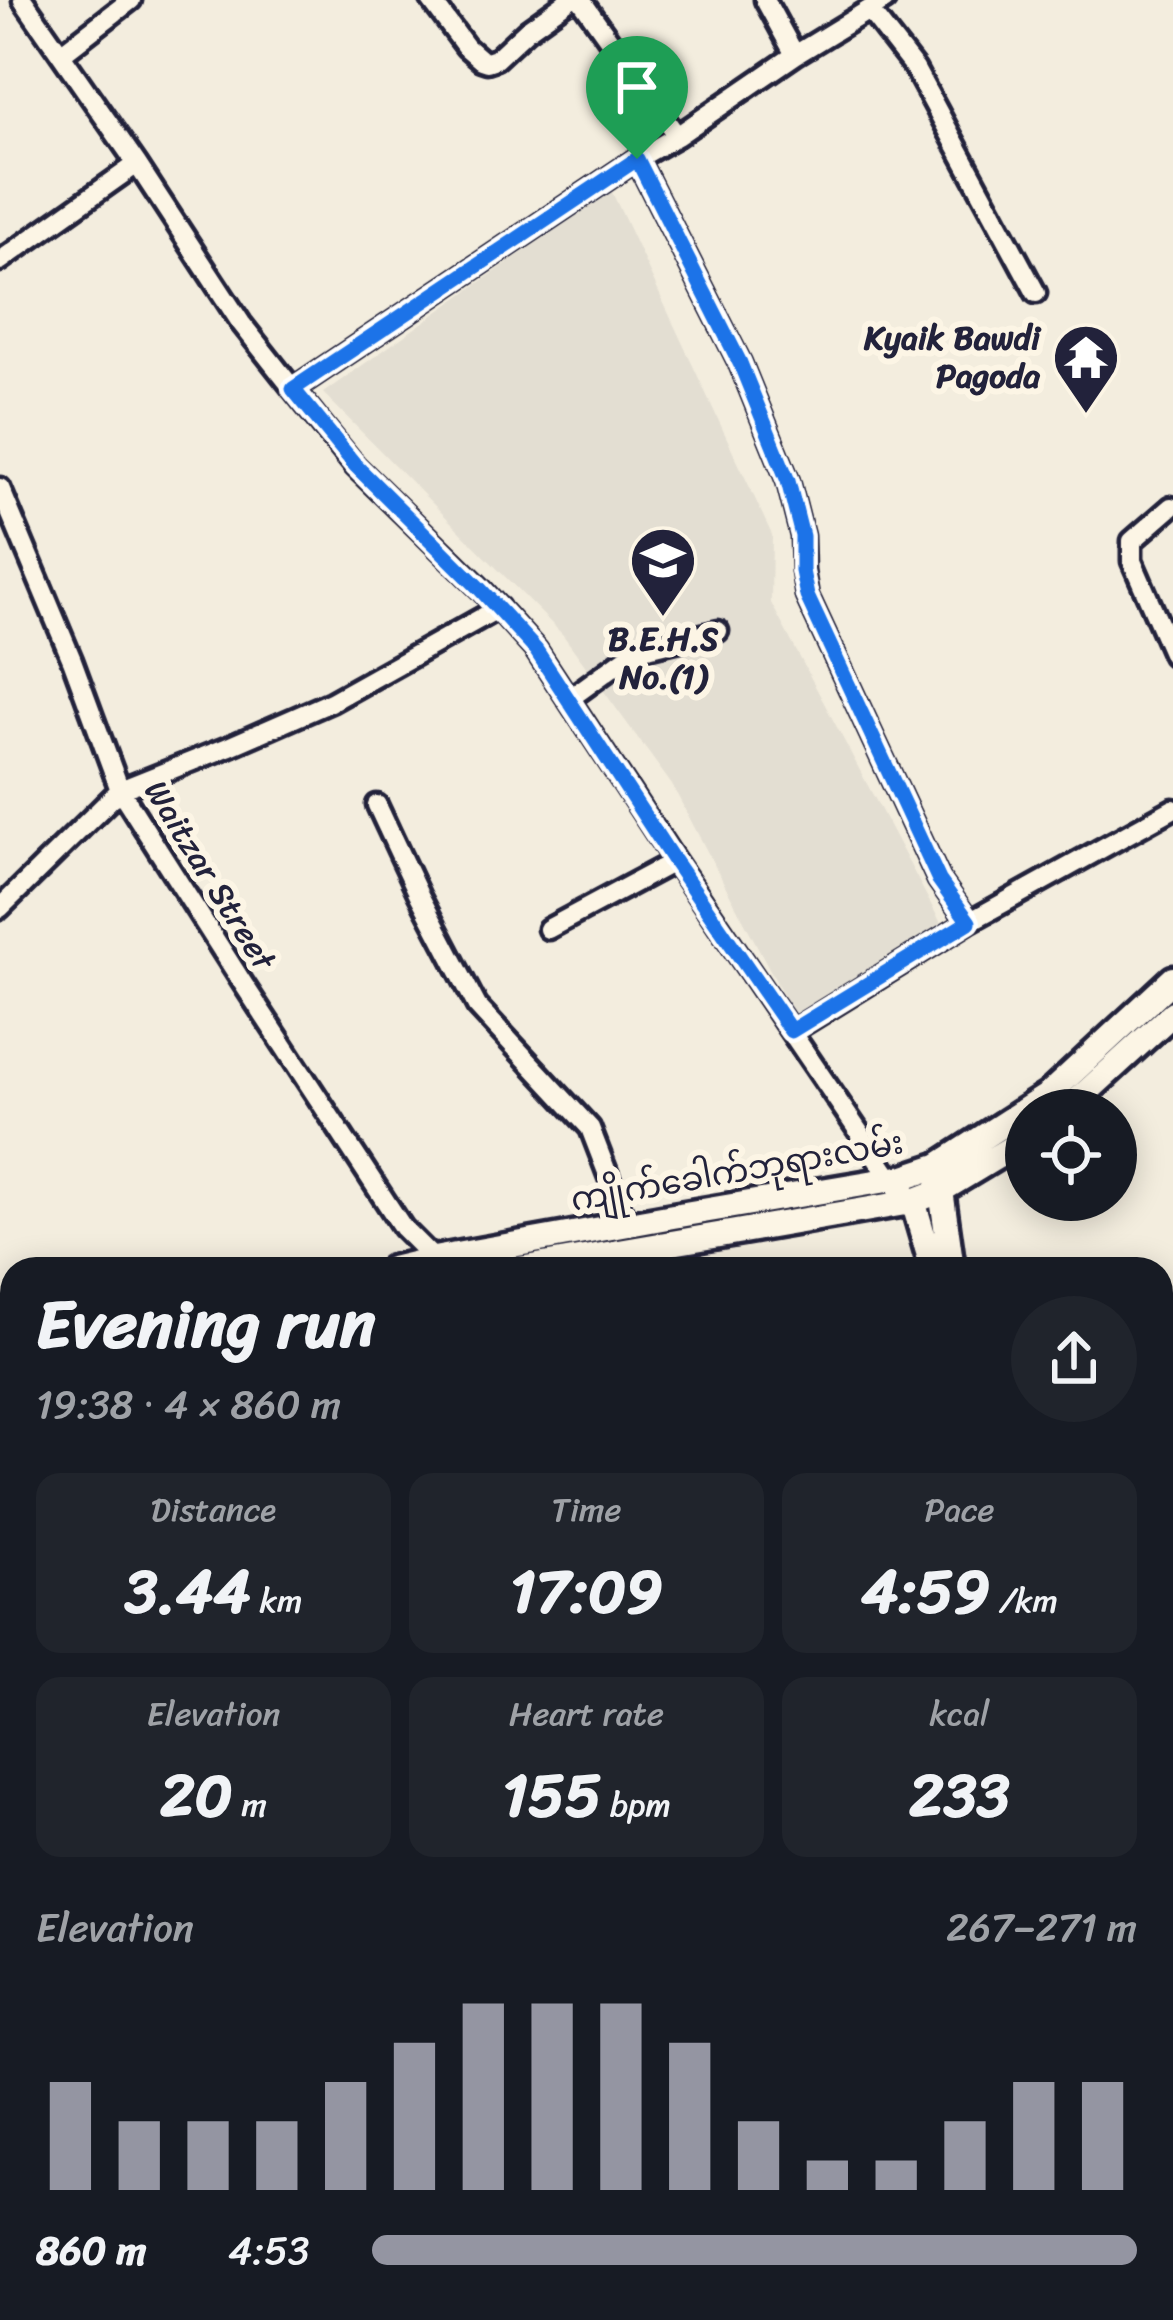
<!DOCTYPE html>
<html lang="en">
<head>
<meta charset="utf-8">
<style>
	body { margin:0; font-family:Sriracha,"Noto Sans Myanmar",sans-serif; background:#20242c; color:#f1f3f6; height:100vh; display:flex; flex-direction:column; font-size:45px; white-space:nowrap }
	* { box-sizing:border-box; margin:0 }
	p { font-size:39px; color:#9ea1a6 }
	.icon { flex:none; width:66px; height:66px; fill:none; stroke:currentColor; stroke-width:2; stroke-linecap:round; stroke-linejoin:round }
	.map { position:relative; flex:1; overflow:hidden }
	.sheet { position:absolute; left:0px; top:1257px; width:1173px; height:1065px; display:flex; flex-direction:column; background:#171b24; border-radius:36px 36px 0 0; box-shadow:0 6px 30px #0003 }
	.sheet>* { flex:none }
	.tools { position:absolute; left:1005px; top:1089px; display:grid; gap:24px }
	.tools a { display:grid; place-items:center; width:132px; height:132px; border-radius:50%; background:#171b24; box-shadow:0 6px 30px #0003; font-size:60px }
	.pin { position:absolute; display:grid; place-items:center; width:102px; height:102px; color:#fff; margin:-123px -51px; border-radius:50% 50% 50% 0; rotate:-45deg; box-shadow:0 0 12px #0007 }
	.pin .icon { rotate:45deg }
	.round { display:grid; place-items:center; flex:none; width:126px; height:126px; border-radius:63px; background:#20242c }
	.head { display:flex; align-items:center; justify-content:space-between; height:204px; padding:0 36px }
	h1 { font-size:66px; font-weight:700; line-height:90px }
	.stats { display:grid; grid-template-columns:repeat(3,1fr); gap:18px; height:204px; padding:12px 36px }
	.stats div { display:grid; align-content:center; border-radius:24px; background:#20242c; text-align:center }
	.stats b { font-size:60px; font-weight:700 }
	.stats small { font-size:33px; font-weight:400 }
	.stats p { font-size:33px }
	.chart { height:336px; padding:24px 36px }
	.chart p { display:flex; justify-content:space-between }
	.chart svg { width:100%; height:216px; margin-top:12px; stroke:#9495a2; stroke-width:6 }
	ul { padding:0 36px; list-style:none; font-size:39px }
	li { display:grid; grid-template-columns:192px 144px 1fr; align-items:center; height:90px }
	li i { height:30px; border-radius:15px; background:#9495a2 }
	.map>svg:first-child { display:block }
</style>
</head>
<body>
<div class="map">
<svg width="1173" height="2320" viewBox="0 0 1173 2320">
	<rect width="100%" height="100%" fill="#f3edde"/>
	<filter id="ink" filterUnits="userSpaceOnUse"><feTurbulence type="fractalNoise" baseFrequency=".00833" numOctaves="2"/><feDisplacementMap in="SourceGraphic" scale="24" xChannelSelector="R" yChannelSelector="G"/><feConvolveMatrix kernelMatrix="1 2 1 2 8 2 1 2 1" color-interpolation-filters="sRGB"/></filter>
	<g filter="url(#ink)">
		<path fill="#e3ded2" d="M611,190L772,535L771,603L943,927L796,1019L672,785L563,635L323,393Z"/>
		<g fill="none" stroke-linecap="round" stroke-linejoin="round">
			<defs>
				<path id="minor" d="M23,0L137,164L241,323L293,389L355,466L480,588L536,650L675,861L891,1179
					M431,0L466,47L481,60L487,62L496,59L527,30L569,0
					M581,0L677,136
					M765,0L795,55
					M869,10L915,69L1036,293
					M61,54L131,0
					M637,159L740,363L788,481L802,536L803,571L807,596L939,880L969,922
					M0,261L137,164
					M293,389L637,159L677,136L795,55L885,0
					M0,488L72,660L120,790L244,985L403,1228L434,1259
					M1171,507L1132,541V561L1173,655
					M569,699L635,651L718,631
					M377,805L419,895L477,1006L590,1128L627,1224
					M0,908L120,790L228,747L331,702L499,608
					M548,929L675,861
					M791,1032L969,922L1173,809
					M0,1318L12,1325
					M0,1522L12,1544
					M1161,1574L1173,1569
					M0,1653L12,1645
					M1161,1697L1173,1694
					M0,1807L12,1799
					M1161,1881L1173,1878
					M0,1936L12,1930
					M1161,2065L1173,2063
					M449,2310L456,2320
					M581,2320L584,2310
					M773,2320L775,2310"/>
				<path id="major" d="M1067,1110L1173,1013
					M939,1176L952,1269
					M901,1190L916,1211L933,1269
					M392,1269L434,1259L673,1216L905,1177L938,1166L1048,1095L1173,979
					M520,1269L911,1202L940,1191L1026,1139
					M0,1395L12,1390
					M0,1422L12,1417
					M1161,2209L1173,2265
					M1161,2268L1172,2320"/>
			</defs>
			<use href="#minor" stroke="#22223b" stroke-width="27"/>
			<use href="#major" stroke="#22223b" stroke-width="33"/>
			<use href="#minor" stroke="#fcf5e5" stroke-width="18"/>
			<use href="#major" stroke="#fcf5e5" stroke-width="24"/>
		</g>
	</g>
	<g fill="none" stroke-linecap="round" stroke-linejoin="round" filter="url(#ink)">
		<defs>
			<path id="route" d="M637,159L740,363L788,481L802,536V571L807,596L939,880L969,922L791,1031L674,861L536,650L480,589L356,466L293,389Z"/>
		</defs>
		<use href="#route" stroke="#fff" stroke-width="24"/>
		<use href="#route" stroke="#1a73e8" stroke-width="15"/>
	</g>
	<defs>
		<symbol id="temple-pin" viewBox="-11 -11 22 30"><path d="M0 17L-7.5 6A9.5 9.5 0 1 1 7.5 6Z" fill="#22223b" stroke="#fcf5e5"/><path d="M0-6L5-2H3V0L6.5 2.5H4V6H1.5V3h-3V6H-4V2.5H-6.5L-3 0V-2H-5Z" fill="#fff"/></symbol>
		<symbol id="school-pin" viewBox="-11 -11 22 30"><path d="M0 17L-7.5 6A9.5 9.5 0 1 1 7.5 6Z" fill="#22223b" stroke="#fcf5e5"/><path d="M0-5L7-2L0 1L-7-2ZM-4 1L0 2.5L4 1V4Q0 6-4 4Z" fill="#fff"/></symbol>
	</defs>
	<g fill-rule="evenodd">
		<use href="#temple-pin" x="1048" y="319" width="76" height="104"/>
		<use href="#school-pin" x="625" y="522" width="76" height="104"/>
	</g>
	<g text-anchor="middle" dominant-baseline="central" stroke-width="12" stroke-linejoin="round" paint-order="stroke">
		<g font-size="33" font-weight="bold" fill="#22223b" stroke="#fcf5e5" text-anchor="end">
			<text x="1040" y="338">Kyaik Bawdi<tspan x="1040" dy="38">Pagoda</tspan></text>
			<text x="663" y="639" text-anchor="middle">B.E.H.S<tspan x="663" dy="38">No.(1)</tspan></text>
		</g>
		<g font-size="33" fill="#22223b" stroke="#fcf5e5">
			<text transform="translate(210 875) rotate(58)">Waitzar Street</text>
			<text transform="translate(737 1171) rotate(-10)">ကျိုက်ခေါက်ဘုရားလမ်း</text>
		</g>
	</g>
</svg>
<div class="tools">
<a><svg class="icon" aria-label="locate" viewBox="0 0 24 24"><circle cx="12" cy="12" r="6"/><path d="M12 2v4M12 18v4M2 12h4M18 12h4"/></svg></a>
</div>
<div class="pin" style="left:637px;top:159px;background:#1e9e55"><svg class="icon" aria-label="arrive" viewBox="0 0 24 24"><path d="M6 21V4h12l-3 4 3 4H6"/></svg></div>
<section class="sheet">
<div class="head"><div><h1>Evening run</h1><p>19:38 · 4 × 860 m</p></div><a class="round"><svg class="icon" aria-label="share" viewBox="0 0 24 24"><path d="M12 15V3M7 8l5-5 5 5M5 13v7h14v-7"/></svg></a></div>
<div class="stats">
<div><p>Distance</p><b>3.44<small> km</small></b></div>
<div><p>Time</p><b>17:09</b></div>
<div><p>Pace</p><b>4:59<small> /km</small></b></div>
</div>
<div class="stats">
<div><p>Elevation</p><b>20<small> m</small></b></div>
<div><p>Heart rate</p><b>155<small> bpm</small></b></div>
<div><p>kcal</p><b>233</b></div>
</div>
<div class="chart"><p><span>Elevation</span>267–271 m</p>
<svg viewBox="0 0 160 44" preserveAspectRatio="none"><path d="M5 44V22M15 44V30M25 44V30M35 44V30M45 44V22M55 44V14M65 44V6M75 44V6M85 44V6M95 44V14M105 44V30M115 44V38M125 44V38M135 44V30M145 44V22M155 44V22"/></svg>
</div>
<ul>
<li><b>860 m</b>4:53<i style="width:100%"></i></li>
</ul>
</section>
</div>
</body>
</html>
